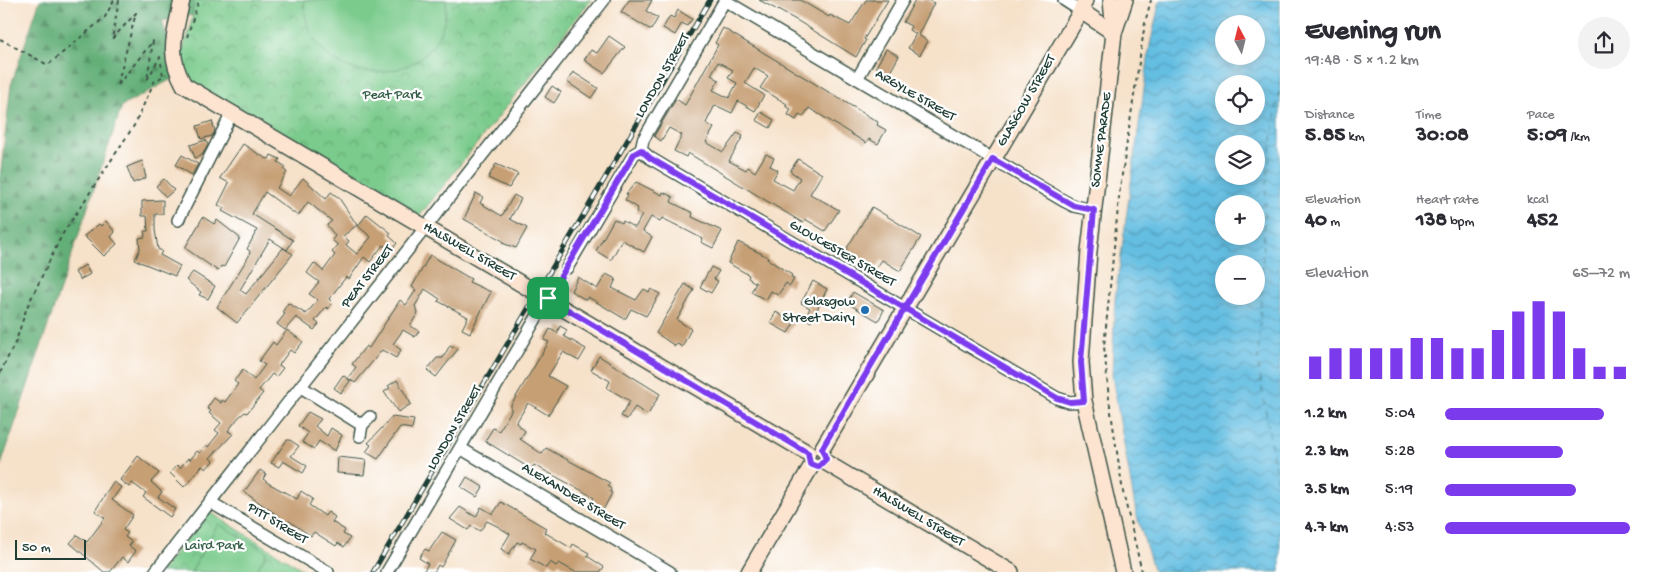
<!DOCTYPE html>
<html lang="en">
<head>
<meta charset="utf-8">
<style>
	body { margin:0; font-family:"Gochi Hand",sans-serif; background:#f2f2f3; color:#2b2b33; height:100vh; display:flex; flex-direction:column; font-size:19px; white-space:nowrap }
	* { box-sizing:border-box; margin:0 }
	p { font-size:16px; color:#7c7c81 }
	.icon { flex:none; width:28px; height:28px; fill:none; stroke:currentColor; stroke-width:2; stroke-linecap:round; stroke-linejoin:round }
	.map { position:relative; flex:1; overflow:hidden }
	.panel { display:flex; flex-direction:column; background:#fff; width:375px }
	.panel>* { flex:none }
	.needle { width:32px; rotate:353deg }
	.controls { position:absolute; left:1215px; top:15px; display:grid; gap:10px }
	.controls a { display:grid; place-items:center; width:50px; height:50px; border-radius:50%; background:#fff; box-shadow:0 2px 12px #0003; font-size:25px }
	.scale { position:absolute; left:15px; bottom:12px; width:71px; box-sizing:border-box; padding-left:5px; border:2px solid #1f3d34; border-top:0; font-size:14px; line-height:18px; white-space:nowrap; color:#1f3d34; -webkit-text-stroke:4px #fff; paint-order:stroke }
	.pin { position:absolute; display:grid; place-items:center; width:42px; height:42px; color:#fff; margin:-21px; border-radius:10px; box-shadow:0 2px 8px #0006 }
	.round { display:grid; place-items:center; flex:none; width:52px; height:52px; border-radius:26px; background:#f2f2f3 }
	.head { display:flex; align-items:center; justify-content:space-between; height:85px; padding:0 25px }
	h1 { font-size:28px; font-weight:800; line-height:38px }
	.metrics { display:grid; grid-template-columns:repeat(3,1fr); gap:8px; height:85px; padding:5px 25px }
	.metrics div { display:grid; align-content:center }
	.metrics b { font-size:21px; font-weight:800 }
	.metrics small { font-size:14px; font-weight:400 }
	.metrics p { font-size:14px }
	.chart { height:140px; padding:10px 25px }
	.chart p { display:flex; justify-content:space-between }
	.chart svg { width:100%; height:90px; margin-top:5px; stroke:#7c3aed; stroke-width:6 }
	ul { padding:0 25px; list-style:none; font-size:16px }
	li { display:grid; grid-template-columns:80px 60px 1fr; align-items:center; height:38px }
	li i { height:12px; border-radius:6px; background:#7c3aed }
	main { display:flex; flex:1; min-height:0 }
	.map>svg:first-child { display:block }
</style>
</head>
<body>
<main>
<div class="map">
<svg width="1280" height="572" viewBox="0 0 1280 572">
	<defs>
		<pattern id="forest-firs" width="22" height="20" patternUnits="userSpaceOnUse" patternTransform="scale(1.25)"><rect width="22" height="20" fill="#63af78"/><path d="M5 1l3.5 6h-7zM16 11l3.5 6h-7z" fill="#519063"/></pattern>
		<pattern id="park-crowns" width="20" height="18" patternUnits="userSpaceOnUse" patternTransform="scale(1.25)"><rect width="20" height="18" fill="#7acb8c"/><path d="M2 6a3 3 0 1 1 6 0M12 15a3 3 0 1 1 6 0" fill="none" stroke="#63a673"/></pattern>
		<pattern id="water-waves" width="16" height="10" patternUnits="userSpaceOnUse" patternTransform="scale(1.25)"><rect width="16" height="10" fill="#64bee2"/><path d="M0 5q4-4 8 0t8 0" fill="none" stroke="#529cb8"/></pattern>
	</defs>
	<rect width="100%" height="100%" fill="#fff"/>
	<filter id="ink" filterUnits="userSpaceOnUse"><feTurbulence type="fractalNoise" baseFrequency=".02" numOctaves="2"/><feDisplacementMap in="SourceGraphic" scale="10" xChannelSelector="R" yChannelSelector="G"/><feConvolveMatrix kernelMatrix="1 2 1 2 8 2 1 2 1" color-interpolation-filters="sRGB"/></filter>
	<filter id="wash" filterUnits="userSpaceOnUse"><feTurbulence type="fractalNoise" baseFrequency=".0096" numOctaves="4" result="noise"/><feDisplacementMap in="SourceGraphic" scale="20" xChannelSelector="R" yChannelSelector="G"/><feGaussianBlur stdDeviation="1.12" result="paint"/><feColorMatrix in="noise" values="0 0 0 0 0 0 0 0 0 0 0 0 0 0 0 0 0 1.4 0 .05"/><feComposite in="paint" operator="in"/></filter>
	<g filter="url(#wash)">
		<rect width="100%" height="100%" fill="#f6e1c9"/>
		<path fill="url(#forest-firs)" stroke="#417656" d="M40,0H236L207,12L162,21L179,75L122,106L0,468V178L11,85Z"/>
		<path fill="url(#park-crowns)" stroke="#4c8460" d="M195,0H591L417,219L194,87L178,65L190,28Z
			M208,511L307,572H160Z"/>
		<path fill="#7acb8c" stroke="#4c8460" d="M304,0H446C449,95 304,97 304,0Z
			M218,524L267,552L256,572H191Z"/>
		<path fill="url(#water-waves)" stroke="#427e8b" fill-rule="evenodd" d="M1160,0H1280V572H1154L1136,513L1112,376L1115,299L1150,45ZM1224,24H1256V56H1224ZM1224,84H1256V116H1224ZM1224,144H1256V176H1224ZM1224,204H1256V236H1224ZM1224,264H1256V296H1224Z"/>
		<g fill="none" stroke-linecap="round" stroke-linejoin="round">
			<path stroke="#346468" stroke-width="1" stroke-dasharray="6 5" stroke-linecap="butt" d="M1280,81L1266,185L1258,363L1280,500"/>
		</g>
		<g id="blocks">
			<path fill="#c69f74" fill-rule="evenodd" d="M629,0H652L646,11L658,18L651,30L621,12Z
				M759,0H800L829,17L830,15L850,25L866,0H888L864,39L866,40L856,57L798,21Z
				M915,0H928L934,3L918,35L928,41L920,55L908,48L916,34L909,30L911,26L903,22Z
				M678,10L692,19L687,26L682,23L675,35L663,28L670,16L674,18Z
				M723,28L878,122L877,125L886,130L878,144L869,139L866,143L809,108L803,117L799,115L796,120L788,115L791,109L785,106L787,104L760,88L768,76L754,68L745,83L764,95L755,111L738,101L732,113L715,105L706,123L714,128L706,142L723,152L737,133L743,136L729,161L746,170L748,167L755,172L766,154L774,158L770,166L778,170L773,179L793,190L800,178L790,171L798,159L822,174L810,194L839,210L825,231L805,219L803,223L688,153L686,157L674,151L682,135L669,128L661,141L654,136L676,99L685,105L718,45L715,43ZM718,62L733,70L728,78L737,83L729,98L713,90L719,80L711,75Z
				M609,36L625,47L604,73L584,60L591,50L597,53Z
				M886,49L899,56L889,74L876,67Z
				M573,72L598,88L591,98L567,82Z
				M552,86L561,92L554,103L545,97Z
				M761,112L774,120L770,128L756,120Z
				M212,121L215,131L212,136L201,139L197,126Z
				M206,140L208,145L202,155L195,158L190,145Z
				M243,144L265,158L269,159L271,155L280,159L278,162L286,167L284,170L287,172L277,188L289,196L303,178L326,199L331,192L339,198L357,225L343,236L349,241L346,245L357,254L371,237L358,226L367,214L391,233L389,236L397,243L391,251L383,245L370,262L364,257L349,279L346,277L329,299L333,303L328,309L326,307L315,321L319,324L314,330L296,317L285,330L277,324L285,314L283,311L288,303L306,314L318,300L309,294L319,282L307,273L314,263L323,271L335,255L332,252L338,245L332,240L335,236L327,225L332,221L308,202L298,216L265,192L252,214L293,240L287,250L270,239L240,290L246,294L283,248L293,254L237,323L217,307L249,256L250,251L247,249L257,230L222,211L224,208L218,205L229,183L220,178Z
				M182,155L198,164L192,175L176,165Z
				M142,161L146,178L133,183L127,167Z
				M496,164L518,174L509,188L488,178Z
				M164,179L174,190L166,197L156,186Z
				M636,182L662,195L663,192L673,197L671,202L693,213L692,217L722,231L713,248L701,242L703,239L676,225L662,218L660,222L651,217L643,231L652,237L644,252L622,240L611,260L596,251L614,219L622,223L623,221L635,228L642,215L636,212L638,208L625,200L628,195L626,194Z
				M476,193L483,197L480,203L502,216L514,195L521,199L510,219L527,228L516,248L502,243L503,241L464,219Z
				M163,200V214H155V230L158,249L162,251L160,255L180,266L175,276L135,260L140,249L139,238L145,237L144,231H148L147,216H142V201Z
				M872,207L921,237L900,271L882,260L874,271L844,253Z
				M203,217L214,224L217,220L240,238L224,267L221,266L218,271L185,248Z
				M106,221L115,232L111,237L117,244L104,256L84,236L99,224L101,226Z
				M738,242L768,257L767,259L792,275L791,277L794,279L790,286L786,283L778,295L771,291L766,300L751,292L756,283L748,278L749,275L728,263Z
				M430,255L471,279L469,282L491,292L470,333L462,329L468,317L438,301L440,299L425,289L415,306L418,313L410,326L419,331L415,337L403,330L393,344L401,350L396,358L382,350L355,383L348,378L356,367L352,364L366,346L369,348L400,300L406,305L416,290L412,287Z
				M85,265L90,274L80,280L75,272Z
				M711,267L719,271L714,279L718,281L711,293L700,287Z
				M193,272L215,286L208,299L199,295L201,292L186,280Z
				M606,274L616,279L612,288L636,300L644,289L649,292L651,289L660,294L646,316L631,309L626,318H623L588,297L586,300L571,291L578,277L597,289Z
				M813,281L827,289L811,322L805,318L810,308L801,303Z
				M685,284L694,290L677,320L691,329L682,347L676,343L675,346L656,333Z
				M853,292L884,310L878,321L847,303Z
				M776,312L794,323L788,333L770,323Z
				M560,326L567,330L564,336L586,349L579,361L563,352L548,376L566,386L548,415L528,403L516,423L525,431L520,439L542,454L546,448L610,483L608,486L611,489L610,492L612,493L603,510L591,504L594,498L581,490L534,465L531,469L485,441L493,428L499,431L511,411V405L549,342L544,340L550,329L557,333Z
				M287,330L303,342L294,353L290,350L279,365L283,368L276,377L272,374L259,390L263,393L247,413L245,412L239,417L228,431L233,434L210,458L213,461L206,469L202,466L184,487L170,473L177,465L180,468L188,458L190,460L197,451L200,453L206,445L208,447L219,433L215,430L221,423L209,413L211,411L207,408L214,398L221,403L222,400L225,402L238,384L234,381L243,370L254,380L265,365L259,361L273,342L276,345Z
				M450,345L458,349L436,377L427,370L437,358H443Z
				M599,356L660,394L649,413L646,414L635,407L627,419L621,416L630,401L607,388L610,381L591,370Z
				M343,375L350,381L341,393L334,388Z
				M397,380L411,404L398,412L384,392L390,388L388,386Z
				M308,412L321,419L315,426L327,436L331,428L342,435L335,451L319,441L314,449L302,442L308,433L298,426Z
				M392,417L414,420L412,429L400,427L378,459L366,452L371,445L368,443Z
				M287,440H290L299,446L291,456L307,466L303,473L283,461L279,467L271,463Z
				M138,456L159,473L151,482L162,492L158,497L175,509L170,517L143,497L146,493L132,483L129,487L120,480Z
				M338,457L366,460L364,475L337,473Z
				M260,470L266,474L263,479L268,483L297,499L301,491L313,499L309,505L325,516L328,512L335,517L332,522L345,530L343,534L350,538L344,547L338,543L336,546L314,532L311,536L289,521L285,527L277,522L280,517L244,492Z
				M467,477L483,487L477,497L461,487Z
				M113,482L121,487L112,500L133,515L123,530L128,533L125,537L132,542L129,546L136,551L128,562L122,557L110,572H104L70,543L77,535L87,542L105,518L95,511Z
				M501,502L546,528L544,532L571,548L573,544L589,553L587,556L604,567L600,572H575L559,563L556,566L550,562L546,568L530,559L536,549L522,542L521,544L517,542L509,554L501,549L510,534L497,526L487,521L480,531L471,526L468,530L450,519L460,507L476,517L481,507L493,514Z
				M442,532L456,540L441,567L438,565L434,572H423L428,564L419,558L425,549L429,551Z"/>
		</g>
	</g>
	<g filter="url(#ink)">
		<use href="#blocks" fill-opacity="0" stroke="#3f564a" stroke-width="1"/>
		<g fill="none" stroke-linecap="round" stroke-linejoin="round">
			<defs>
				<path id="street" d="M724,0L1064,201L1074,206L1094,210
					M1064,0L1081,11
					M857,79L903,0
					M641,150L650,158L1057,398L1069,402L1084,401
					M641,150L643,140L725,0
					M178,220L232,113
					M567,268L634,154L641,150
					M301,387L362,425
					M360,436L362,425L370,417
					M460,448L670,572
					M210,502L328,572
					M155,572L604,0
					M387,572L548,298"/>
				<path id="secondary" d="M182,0C175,34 166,53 184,85L808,453
					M1111,0L1114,33
					M1081,11L1114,33
					M822,449L1081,11L1085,0
					M825,462L1011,572
					M749,572L812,465
					M1123,572L1084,401L1081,362L1089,251L1114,33L1125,0"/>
			</defs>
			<use href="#street" stroke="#3f564a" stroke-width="14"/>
			<use href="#secondary" stroke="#3f564a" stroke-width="18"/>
			<path stroke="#3f564a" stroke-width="2" stroke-dasharray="4 4" stroke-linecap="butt" d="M119,0L112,39L136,13L117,86L153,41L147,80L160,57L163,76
				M187,37L199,0
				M0,39L48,65L105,17L114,0
				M553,290L561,277
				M0,373L16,341L27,307L62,235L135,124L154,82L166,74
				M1142,572L1123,492L1109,399L1104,346L1120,188L1145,23L1151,0"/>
			<use href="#street" stroke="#fff" stroke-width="11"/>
			<use href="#secondary" stroke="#fde4d1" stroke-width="15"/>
			<defs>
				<path id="rail" d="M373,572L710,0"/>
			</defs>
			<use href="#rail" stroke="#1f3d34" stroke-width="5"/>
			<use href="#rail" stroke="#fff" stroke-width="3" stroke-dasharray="9" stroke-linecap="butt"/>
		</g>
	</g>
	<g fill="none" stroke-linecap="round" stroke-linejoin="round" filter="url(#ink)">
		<defs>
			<path id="route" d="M548,298L808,453L810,464L818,467L826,459L822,449L824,445C880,350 937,254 993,159L1074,206L1094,210L1081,362L1084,401L1070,402L1057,398L650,158L641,150L634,154L548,298"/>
		</defs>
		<use href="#route" stroke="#fff" stroke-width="10"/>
		<use href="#route" stroke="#7c3aed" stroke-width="6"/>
	</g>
	<circle fill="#1f6fb2" stroke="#fff" stroke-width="2" cx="865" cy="310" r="5"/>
	<g text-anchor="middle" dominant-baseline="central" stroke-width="4.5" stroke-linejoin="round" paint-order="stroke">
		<g font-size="14" fill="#1f3d34" stroke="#fff">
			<text transform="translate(663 76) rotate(-60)">LONDON STREET</text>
			<text transform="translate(915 96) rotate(30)">ARGYLE STREET</text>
			<text transform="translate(1027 101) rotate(-60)">GLASGOW STREET</text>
			<text transform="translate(1102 140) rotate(-83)">SOMME PARADE</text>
			<text transform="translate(469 252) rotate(30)">HALSWELL STREET</text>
			<text transform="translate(842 254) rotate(30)">GLOUCESTER STREET</text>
			<text transform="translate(368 277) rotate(-52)">PEAT STREET</text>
			<text transform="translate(455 428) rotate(-60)">LONDON STREET</text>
			<text transform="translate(573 497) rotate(31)">ALEXANDER STREET</text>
			<text transform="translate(918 517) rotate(31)">HALSWELL STREET</text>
			<text transform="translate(277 524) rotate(31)">PITT STREET</text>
		</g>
		<g font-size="14" fill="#36604a" stroke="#fff">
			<text x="392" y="95">Peat Park</text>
			<text x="214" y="546">Laird Park</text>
		</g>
		<g font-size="14" fill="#1f3d34" stroke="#fff" text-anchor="end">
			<text x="855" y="302">Glasgow<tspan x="855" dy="16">Street Dairy</tspan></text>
		</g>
	</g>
</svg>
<div class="controls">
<a><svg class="needle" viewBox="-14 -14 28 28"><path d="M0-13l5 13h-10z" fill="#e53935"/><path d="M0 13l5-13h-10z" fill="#7c7c81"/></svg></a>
<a><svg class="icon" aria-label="locate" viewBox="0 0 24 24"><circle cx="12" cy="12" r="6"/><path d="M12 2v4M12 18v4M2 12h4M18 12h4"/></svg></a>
<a><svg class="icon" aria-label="layers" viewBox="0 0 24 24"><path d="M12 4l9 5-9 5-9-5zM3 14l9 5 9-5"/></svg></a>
<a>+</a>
<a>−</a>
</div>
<div class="scale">50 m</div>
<div class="pin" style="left:548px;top:298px;background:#1e9e55"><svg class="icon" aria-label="arrive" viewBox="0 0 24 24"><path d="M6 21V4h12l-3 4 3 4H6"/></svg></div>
</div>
<section class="panel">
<div class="head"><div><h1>Evening run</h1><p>19:48 · 5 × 1.2 km</p></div><a class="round"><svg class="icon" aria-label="share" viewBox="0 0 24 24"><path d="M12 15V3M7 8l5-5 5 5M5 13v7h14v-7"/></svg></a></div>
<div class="metrics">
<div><p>Distance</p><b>5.85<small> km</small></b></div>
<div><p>Time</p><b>30:08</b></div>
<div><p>Pace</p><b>5:09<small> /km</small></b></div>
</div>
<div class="metrics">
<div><p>Elevation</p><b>40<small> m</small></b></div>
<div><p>Heart rate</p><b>138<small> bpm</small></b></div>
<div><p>kcal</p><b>452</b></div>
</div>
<div class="chart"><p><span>Elevation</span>65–72 m</p>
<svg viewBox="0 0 160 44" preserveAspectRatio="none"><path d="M5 44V33M15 44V29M25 44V29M35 44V29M45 44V29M55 44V24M65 44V24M75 44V29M85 44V29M95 44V20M105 44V11M115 44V6M125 44V11M135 44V29M145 44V38M155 44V38"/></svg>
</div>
<ul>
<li><b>1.2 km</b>5:04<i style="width:86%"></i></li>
<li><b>2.3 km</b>5:28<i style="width:64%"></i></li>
<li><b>3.5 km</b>5:19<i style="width:71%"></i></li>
<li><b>4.7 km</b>4:53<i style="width:100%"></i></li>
</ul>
</section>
</main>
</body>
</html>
